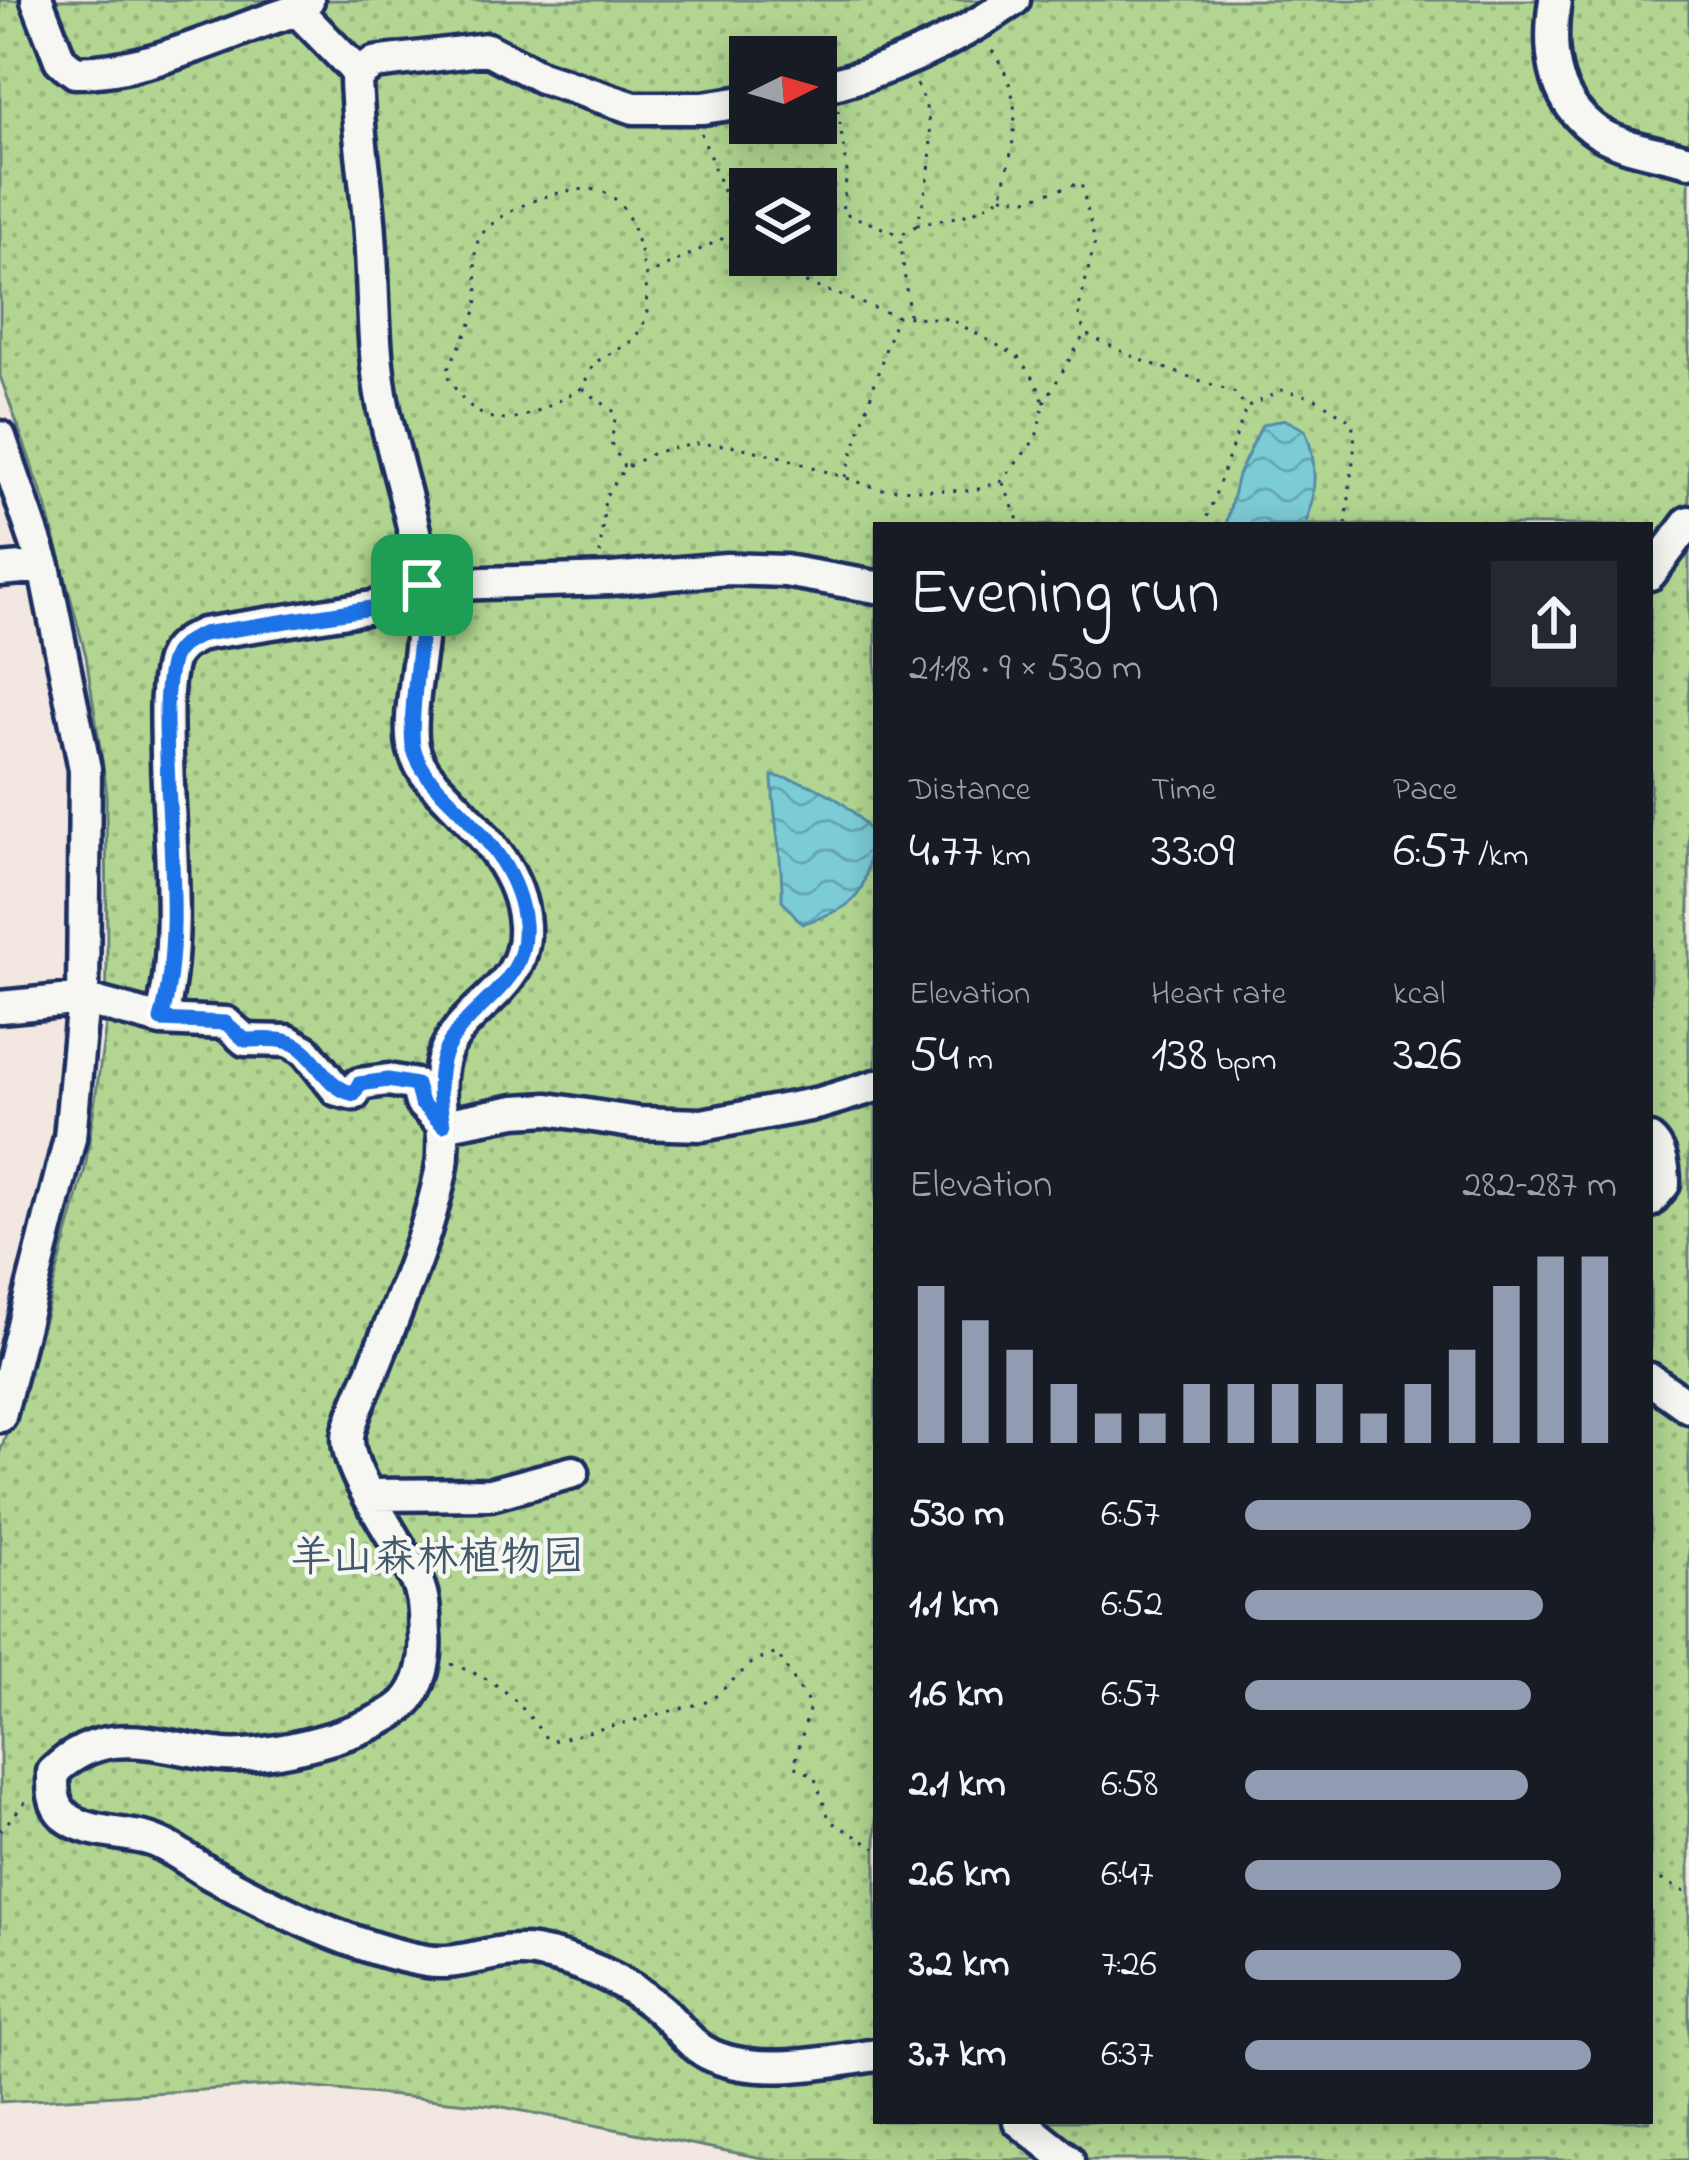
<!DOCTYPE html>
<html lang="en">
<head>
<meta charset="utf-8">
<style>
	body { margin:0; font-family:"Indie Flower","LXGW WenKai TC",sans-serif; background:#242831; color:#f1f3f6; height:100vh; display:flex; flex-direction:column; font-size:45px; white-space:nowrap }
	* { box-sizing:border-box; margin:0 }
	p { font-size:39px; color:#9ea1a6 }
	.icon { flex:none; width:66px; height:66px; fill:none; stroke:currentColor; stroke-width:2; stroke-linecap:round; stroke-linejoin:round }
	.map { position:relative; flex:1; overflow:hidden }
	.panel { position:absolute; left:873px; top:522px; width:780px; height:1602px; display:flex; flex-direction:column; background:#171b24; border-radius:0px; box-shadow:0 6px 30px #0003 }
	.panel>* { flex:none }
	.needle { width:78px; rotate:85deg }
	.fabs { position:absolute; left:729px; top:36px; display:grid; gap:24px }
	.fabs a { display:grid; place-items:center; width:108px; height:108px; border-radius:0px; background:#171b24; box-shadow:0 6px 30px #0003; font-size:60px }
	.pin { position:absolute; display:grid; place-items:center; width:102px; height:102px; color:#fff; margin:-51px; border-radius:24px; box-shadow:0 6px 18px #0006 }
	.round { display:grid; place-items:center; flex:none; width:126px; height:126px; border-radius:0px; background:#242831 }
	.summary { display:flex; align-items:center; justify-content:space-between; height:204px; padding:0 36px }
	h1 { font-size:66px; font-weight:600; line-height:90px }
	.stats { display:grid; grid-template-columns:repeat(3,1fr); gap:18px; height:204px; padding:12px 36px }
	.stats div { display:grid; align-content:center }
	.stats b { font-size:51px; font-weight:600 }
	.stats small { font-size:33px; font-weight:400 }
	.stats p { font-size:33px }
	.chart { height:336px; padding:24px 36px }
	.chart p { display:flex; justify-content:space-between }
	.chart svg { width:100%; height:216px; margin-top:12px; stroke:#919bb2; stroke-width:6 }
	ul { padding:0 36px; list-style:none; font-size:39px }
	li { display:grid; grid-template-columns:192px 144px 1fr; align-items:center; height:90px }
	li i { height:30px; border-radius:15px; background:#919bb2 }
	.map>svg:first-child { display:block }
</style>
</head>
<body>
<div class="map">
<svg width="1689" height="2160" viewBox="0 0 1689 2160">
	<defs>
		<pattern id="park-dots" width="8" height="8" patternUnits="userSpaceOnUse" patternTransform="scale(3)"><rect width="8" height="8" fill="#b2d691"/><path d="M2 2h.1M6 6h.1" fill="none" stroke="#98b87f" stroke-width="1.8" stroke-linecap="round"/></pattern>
		<pattern id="water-waves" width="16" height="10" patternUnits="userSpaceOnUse" patternTransform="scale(3)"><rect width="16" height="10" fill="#7cccd6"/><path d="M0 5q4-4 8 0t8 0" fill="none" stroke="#65a6b1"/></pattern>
	</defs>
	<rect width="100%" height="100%" fill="#f3e7e2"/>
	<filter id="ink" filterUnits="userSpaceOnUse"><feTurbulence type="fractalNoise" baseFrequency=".00833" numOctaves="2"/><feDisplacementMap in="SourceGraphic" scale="24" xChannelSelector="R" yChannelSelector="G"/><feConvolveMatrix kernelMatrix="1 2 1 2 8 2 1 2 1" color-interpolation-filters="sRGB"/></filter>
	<g filter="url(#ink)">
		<path fill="url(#park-dots)" stroke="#668278" stroke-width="3" fill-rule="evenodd" d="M0,0H1689V2160H772L498,2106L286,2085L0,2102V1452L42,1328L85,1169L106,1025L107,961L106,786L86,656L46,505L0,376ZM750,57H816V123H750ZM750,189H816V255H750ZM876,525H1650V2121H876Z"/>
		<path fill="url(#water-waves)" stroke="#558da6" stroke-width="3" d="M1284,419L1305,430C1318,462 1316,492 1306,525H1226L1238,475L1262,425Z
			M772,776C815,781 849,801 873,835C863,898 864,903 802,924L782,900C783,857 773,818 772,776Z"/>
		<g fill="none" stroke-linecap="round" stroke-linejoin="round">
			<defs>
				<path id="minor" d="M37,0L60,60L75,72C152,72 225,32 297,10L308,0
					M1555,0C1548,47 1551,96 1592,128C1617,148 1659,152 1689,161
					M297,10L359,74
					M816,88C889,73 953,42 1014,0
					M750,101L703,108H634L541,77L487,49L374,63L356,77C357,130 367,182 370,235C374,291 372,350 383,405C396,471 421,534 424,602C425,639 405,720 414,750C420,772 435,784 450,800C484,835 521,874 524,925C528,992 462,1003 444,1056C432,1094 449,1132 441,1171C427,1240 397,1307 372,1372C364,1391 354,1411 349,1431C339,1470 409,1549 421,1593C425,1606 424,1622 425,1635C427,1659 421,1687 404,1704C371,1734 267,1759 223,1755C159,1748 107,1720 53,1772C53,1788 52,1804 64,1815C87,1835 123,1831 151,1840C173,1847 193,1865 214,1876C278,1910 354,1949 426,1961C463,1967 497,1946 534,1952C577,1959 625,1980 658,2008C677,2023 689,2046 713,2056C760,2076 827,2063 876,2055
					M0,437L44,566L85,769L83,999L70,1138L0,1416
					M0,570L44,566
					M1650,574L1689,522
					M0,1007L83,999L161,1020L226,1023L245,1040L288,1041L306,1051L337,1090L354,1094L359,1084L388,1080L416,1085L421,1103L443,1125L515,1111L548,1109L638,1123L702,1125L820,1103L876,1086
					M161,1020C182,944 169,838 167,758C167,728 164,693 171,664C175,647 188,641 203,634L410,601L422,585L611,579L727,569L785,571L876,587
					M1650,1140C1662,1150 1664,1170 1664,1184L1650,1201
					M1650,1379L1689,1407
					M369,1495L491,1494L573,1472
					M1019,2121L1068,2160"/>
			</defs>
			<use href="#minor" stroke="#1b2f5e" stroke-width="39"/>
			<path stroke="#1b2f5e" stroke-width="3" stroke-dasharray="3 9" stroke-linecap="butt" d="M917,84C940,130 930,178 917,225L970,214L1002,196C1014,136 1028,101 990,47
				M838,110L847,172L842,212L900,235
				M701,133L734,220L750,247
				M1002,196L1026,199L1081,183L1095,242L1078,312L1085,334L1141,360L1236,393L1246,408L1282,390L1315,398L1352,421L1355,443L1346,525
				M909,315L900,235L916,226
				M582,388C525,420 483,444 446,373C454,355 474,323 477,306C481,284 470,263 478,241C491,210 579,177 608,194C634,209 639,250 646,276
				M1044,403L1084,335
				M624,467L611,443L616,413L582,388L594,363L634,340L647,317L646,276L740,230
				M845,477L896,316
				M1003,483L1020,525
				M1198,525L1208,515L1245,411
				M600,554L605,497L625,468L655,452L695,444L730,445L782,457L880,489L972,491L1002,481L1036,438L1044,403L1035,380L1017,356L950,319L896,316L776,272L755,255
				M451,1664C504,1683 515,1697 549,1742L710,1701L753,1662L777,1653L810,1706L794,1766L814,1776L830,1821L876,1848
				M0,1831L28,1799
				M1650,1874L1689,1894"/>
			<use href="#minor" stroke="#f6f6f2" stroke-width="30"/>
		</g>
	</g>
	<g fill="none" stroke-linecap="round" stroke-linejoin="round" filter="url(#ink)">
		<defs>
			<path id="route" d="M422,585L424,604C422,631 407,731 414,750C421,772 435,785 451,801C485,835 520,874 524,924C529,989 467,1002 445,1052C436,1074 439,1103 443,1125L421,1103L416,1085L388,1080L359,1084L354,1094C320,1086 316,1047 285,1041C273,1038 257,1040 245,1040L226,1023L161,1020C183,941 169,840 167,758C166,728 164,694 171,664C175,647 188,641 203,634L410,602Z"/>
		</defs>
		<use href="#route" stroke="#fff" stroke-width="24"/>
		<use href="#route" stroke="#1a73e8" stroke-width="15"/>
	</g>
	<g text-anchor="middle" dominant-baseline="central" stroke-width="9" stroke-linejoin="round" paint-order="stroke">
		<g font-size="42" fill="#41596b" stroke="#f6f6f2">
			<text x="437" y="1559">羊山森林植物园</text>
		</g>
	</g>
</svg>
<div class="fabs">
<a><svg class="needle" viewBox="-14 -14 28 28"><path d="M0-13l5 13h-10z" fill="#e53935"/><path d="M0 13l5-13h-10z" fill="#9ea1a6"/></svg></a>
<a><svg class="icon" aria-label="layers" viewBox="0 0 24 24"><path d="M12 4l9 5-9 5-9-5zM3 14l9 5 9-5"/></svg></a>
</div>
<div class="pin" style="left:422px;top:585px;background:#1e9e55"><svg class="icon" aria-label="arrive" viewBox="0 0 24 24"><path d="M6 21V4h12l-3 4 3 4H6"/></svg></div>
<section class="panel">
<div class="summary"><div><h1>Evening run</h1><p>21:18 · 9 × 530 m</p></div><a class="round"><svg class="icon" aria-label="share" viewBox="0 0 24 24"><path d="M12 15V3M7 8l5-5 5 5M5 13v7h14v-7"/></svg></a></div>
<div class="stats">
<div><p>Distance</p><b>4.77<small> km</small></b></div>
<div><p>Time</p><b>33:09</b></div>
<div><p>Pace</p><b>6:57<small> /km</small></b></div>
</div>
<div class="stats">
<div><p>Elevation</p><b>54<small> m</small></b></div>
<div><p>Heart rate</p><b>138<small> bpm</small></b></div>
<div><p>kcal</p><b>326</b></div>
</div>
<div class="chart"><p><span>Elevation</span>282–287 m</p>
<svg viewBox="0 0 160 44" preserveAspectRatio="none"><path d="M5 44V12M15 44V19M25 44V25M35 44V32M45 44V38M55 44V38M65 44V32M75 44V32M85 44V32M95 44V32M105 44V38M115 44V32M125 44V25M135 44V12M145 44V6M155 44V6"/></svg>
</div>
<ul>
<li><b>530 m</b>6:57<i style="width:77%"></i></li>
<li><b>1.1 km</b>6:52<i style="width:80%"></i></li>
<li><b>1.6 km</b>6:57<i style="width:77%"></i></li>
<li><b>2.1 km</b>6:58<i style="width:76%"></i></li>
<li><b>2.6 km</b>6:47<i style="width:85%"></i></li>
<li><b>3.2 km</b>7:26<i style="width:58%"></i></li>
<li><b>3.7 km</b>6:37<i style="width:93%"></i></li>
</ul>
</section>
</div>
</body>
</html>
